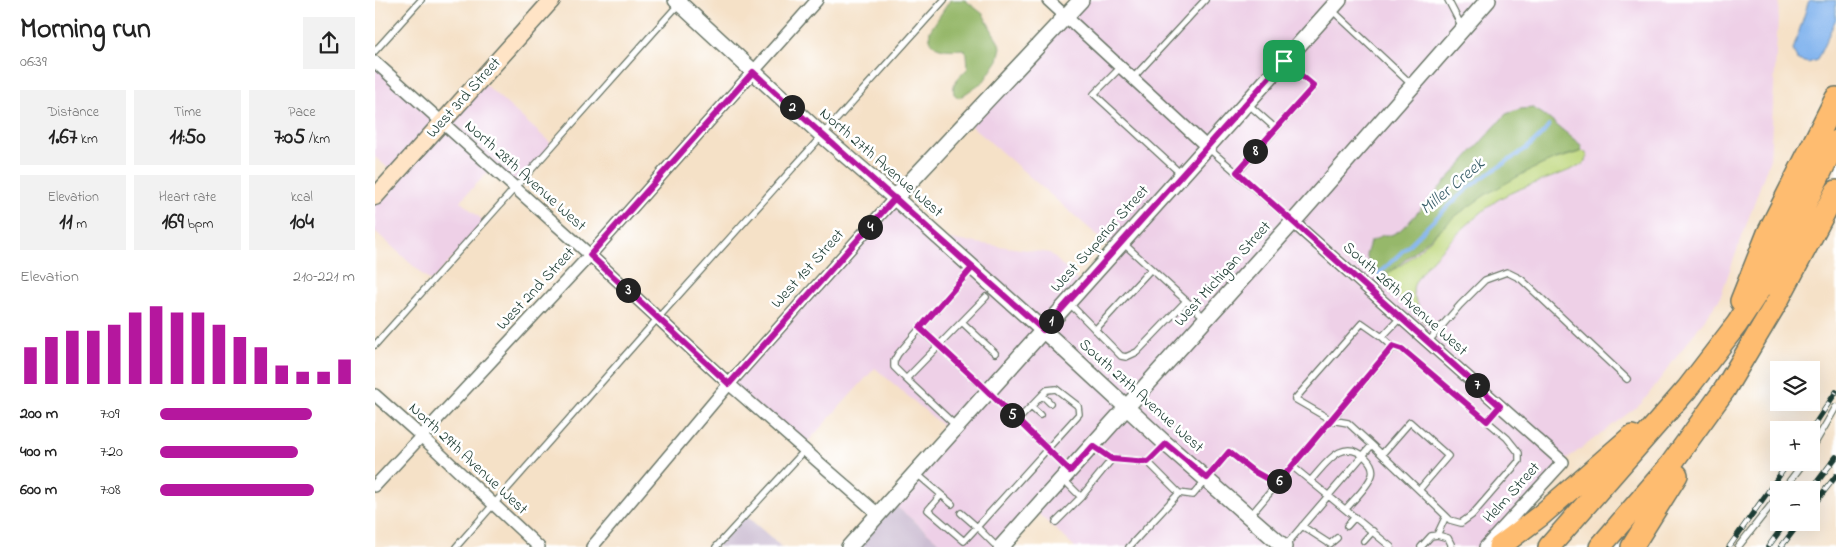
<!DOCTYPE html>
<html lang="en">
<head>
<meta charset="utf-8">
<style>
	body { margin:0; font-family:"Indie Flower",sans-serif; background:#f2f2f2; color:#222; height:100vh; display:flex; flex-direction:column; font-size:19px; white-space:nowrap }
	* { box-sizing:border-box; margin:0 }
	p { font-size:16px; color:#767676 }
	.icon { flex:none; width:28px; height:28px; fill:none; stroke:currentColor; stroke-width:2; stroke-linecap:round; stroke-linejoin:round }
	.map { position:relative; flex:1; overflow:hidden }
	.sheet { display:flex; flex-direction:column; background:#fff; width:375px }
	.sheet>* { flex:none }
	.controls { position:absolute; left:1395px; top:361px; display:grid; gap:10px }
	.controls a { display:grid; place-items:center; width:50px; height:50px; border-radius:0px; background:#fff; box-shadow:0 5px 20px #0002; font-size:25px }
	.pin { position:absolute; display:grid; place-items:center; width:42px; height:42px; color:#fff; margin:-21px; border-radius:10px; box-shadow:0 2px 8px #0006 }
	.km { position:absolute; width:25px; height:25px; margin:-12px; border-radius:50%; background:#222; color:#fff; font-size:14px; line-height:25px; text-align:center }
	.round { display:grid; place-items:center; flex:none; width:52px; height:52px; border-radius:0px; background:#f2f2f2 }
	.headline { display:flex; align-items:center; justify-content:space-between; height:85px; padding:0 20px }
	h1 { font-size:28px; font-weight:700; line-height:38px }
	.stats { display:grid; grid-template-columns:repeat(3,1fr); gap:8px; height:85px; padding:5px 20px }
	.stats div { display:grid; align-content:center; border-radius:0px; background:#f2f2f2; text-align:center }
	.stats b { font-size:21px; font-weight:700 }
	.stats small { font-size:14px; font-weight:400 }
	.stats p { font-size:14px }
	.chart { height:140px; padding:10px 20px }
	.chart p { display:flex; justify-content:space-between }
	.chart svg { width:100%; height:90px; margin-top:5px; stroke:#b5179e; stroke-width:6 }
	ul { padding:0 20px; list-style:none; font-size:16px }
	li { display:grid; grid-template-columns:80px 60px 1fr; align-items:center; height:38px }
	li i { height:12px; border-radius:6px; background:#b5179e }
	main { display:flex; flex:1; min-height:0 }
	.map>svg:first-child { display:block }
</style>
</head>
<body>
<main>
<section class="sheet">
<div class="headline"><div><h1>Morning run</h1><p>06:39</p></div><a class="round"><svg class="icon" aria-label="share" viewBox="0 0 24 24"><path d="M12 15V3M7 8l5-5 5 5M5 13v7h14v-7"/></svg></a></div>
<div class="stats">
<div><p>Distance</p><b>1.67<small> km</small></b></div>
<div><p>Time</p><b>11:50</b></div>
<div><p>Pace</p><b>7:05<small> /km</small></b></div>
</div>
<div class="stats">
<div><p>Elevation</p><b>11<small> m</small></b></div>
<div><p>Heart rate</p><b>169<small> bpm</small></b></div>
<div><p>kcal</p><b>104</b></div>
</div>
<div class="chart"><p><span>Elevation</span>210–221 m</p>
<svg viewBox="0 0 160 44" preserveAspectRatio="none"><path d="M5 44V26M15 44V21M25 44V18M35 44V18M45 44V15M55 44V9M65 44V6M75 44V9M85 44V9M95 44V15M105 44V21M115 44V26M125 44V35M135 44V38M145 44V38M155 44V32"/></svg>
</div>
<ul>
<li><b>200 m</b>7:09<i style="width:78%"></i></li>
<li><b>400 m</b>7:20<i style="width:71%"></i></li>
<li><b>600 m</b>7:08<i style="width:79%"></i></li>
</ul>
</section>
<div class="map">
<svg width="1461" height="547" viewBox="0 0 1461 547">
	<rect width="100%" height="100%" fill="#fff"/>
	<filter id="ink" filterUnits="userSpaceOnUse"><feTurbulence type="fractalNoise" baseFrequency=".02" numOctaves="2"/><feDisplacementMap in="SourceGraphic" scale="10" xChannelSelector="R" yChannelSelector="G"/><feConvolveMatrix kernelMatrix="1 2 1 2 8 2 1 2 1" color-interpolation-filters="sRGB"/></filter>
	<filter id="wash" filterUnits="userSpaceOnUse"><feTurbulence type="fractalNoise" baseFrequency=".0096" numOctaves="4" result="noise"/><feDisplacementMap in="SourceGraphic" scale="20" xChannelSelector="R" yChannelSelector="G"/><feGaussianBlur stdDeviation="1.12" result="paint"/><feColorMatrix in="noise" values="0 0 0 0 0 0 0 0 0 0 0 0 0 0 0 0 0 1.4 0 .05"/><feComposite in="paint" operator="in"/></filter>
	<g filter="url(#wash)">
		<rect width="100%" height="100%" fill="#f5e1c7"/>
		<path fill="#eed0e7" d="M703,0H1404L1395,159L1344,300L1267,403L1188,462L1110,547H700L659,510L626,547H570L515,501L575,432L500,368L428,447L354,384L520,198L564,238L675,253L707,285L739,250L592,122Z
			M0,62L67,123L105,80L178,145L139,188L117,168L85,201L110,222L56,282L0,231V197L20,174L0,157Z"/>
		<path fill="#ccbed3" d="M515,501L570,547H474Z
			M370,515L407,547H341Z"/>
		<path fill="#bed77b" stroke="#6e8a58" d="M1207,151L1210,152L1213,157L1208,164C1181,178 1150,184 1124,199C1106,210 1039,271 1038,289C1038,302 1048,312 1056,322L1055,324L1052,325L1019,294L1012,273C1036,263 1061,231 1082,215C1111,192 1144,174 1178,160C1188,157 1198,155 1207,151Z"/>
		<path fill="#96b86b" stroke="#5a7a50" d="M575,0H590L608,14L626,47L623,60L609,81L584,98L579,94C576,82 585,77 593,68L592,54L589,49C576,50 551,52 555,31C556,29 572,5 575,0Z
			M1158,108L1168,114L1206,145L1207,151L1180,159L1151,172L1110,195L1082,215L1018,270L1012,273L996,267L991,255L995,242L1008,235H1016L1024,231L1034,222L1131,114L1145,109Z"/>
		<path fill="#82b4ee" stroke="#507891" d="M1434,0H1461V19L1442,60L1433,63L1422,60L1418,50Z"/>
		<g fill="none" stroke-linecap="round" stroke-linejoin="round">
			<path stroke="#82b4ee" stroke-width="4" d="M1003,274C1035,246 1062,214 1095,187C1120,166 1154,153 1174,126"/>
		</g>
	</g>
	<g filter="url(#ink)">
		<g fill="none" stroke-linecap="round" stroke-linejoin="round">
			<defs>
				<path id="service" d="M1073,0L1087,27
					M957,10L1036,84
					M0,51L46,0
					M746,67L719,94L806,174
					M758,78L830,0
					M873,104L900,128
					M833,148L862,173L939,86L911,63
					M862,173L918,222
					M748,243L830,318
					M694,303L746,356L751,357L762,352L811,301
					M587,322L620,353
					M545,329L598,377L694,470
					M720,330L776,269
					M1053,342L1085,305L1110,280L1132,272L1146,279L1252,379
					M0,345L303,5
					M531,379L519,367V361L523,354L597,268
					M667,395L675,403
					M656,407L665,415
					M1112,421L1125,406
					M581,426L531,379L611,297
					M997,445L1071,516L1075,520L1086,523L1097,515L1144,461V453L1132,438L1027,349L1018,347
					M718,446L737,459L773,462L791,444
					M1436,450L1461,407
					M1007,454L1035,422L1073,456L1044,490
					M917,466L1016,547
					M541,473L577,504
					M936,480C951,464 967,436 991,458C996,463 999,468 997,475C993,487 979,499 971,509
					M1408,490L1429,462
					M804,493L818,495L854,452L878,471L902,484
					M566,495L553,510L589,541L602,527L586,513
					M706,497L737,459
					M875,516L1018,347L1007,337L1026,317
					M681,522L706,497L688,479
					M927,526L955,544L962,538
					M972,526L980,517
					M1062,535L1073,538L1076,544V547
					M989,541L998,531
					M910,546L997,445L973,423L956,420L920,399L987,323L1007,337
					M81,547L283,318L569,0
					M341,547L431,449
					M622,547L602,527L704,414L703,406L681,389L672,390L643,420
					M754,547L804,493L773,462
					M1046,547L1056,536L1062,535L1071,516
					M1363,547L1404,495"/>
				<path id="minor" d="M673,0L832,147
					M0,62L215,255L354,384L503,514
					M918,222L1188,462L1110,547
					M0,395L46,436L164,547
					M0,486L215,255L442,0
					M217,547L354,384L520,198"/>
				<path id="tertiary" d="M301,0L447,135L520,198L681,342L791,444L909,547
					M520,198L706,0
					M474,547L964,0
					M626,547L918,222L1113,0"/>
				<path id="secondary" d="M0,197L177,0"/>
				<path id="motorway" d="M1366,301L1393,233L1461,98
					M1124,547L1165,516L1257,436
					M1174,547L1312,389L1362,324L1401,264L1461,141
					M1225,547L1296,464L1350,389L1403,300L1461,191
					M1257,547L1302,475"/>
			</defs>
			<use href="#service" stroke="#6a7667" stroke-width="8"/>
			<use href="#minor" stroke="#6a7667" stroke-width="14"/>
			<use href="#tertiary" stroke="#6a7667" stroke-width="18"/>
			<use href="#secondary" stroke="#6a7667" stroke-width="19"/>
			<use href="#motorway" stroke="#6a7667" stroke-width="24"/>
			<use href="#service" stroke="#fff" stroke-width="5.5"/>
			<use href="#minor" stroke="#fff" stroke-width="11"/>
			<use href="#tertiary" stroke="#fff" stroke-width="15"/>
			<use href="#secondary" stroke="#ffe4c6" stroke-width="16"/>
			<use href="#motorway" stroke="#febc70" stroke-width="21"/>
			<defs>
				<path id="rail" d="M1436,430L1461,392
					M1436,490L1461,457
					M1436,508L1461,476
					M1354,547L1414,462
					M1393,547L1411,522
					M1406,547L1425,522"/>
			</defs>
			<use href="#rail" stroke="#1f3d34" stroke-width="5.5"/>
			<use href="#rail" stroke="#fff" stroke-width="4" stroke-dasharray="11" stroke-linecap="butt"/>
		</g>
	</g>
	<g fill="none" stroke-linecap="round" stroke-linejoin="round" filter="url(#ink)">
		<defs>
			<path id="route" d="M909,61L668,330C572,244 473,159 378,72L215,255L354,384L520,198L597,268L545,328L598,377L695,471L718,446L737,459L773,462L791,444L832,478L854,452L878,471L902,484L1018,346L1027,349L1112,421L1125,406L862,172L939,86L909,61"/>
		</defs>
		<use href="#route" stroke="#fff" stroke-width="10"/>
		<use href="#route" stroke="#b5179e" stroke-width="6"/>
	</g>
	<g text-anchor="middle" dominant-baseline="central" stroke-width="5" stroke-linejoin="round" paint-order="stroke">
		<g font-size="16" fill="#1f3d34" stroke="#fff">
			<text transform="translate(89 98) rotate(-48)">West 3rd Street</text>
			<text transform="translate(506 163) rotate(41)">North 27th Avenue West</text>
			<text transform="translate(150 176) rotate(42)">North 28th Avenue West</text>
			<text transform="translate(725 239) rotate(-48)">West Superior Street</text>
			<text transform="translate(433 269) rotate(-48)">West 1st Street</text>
			<text transform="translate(848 274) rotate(-48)">West Michigan Street</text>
			<text transform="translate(161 289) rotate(-47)">West 2nd Street</text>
			<text transform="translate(1030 299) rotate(42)">South 26th Avenue West</text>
			<text transform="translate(766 396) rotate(42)">South 27th Avenue West</text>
			<text transform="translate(93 459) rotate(43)">North 29th Avenue West</text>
			<text transform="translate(1137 493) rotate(-48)">Helm Street</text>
		</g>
		<g font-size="18" font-style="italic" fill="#3d616c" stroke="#fff">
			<text transform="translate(1078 187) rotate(-40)">Miller Creek</text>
		</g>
	</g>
</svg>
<div class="controls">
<a><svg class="icon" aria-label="layers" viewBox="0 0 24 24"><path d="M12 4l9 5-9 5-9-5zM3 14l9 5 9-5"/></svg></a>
<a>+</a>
<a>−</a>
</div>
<div class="pin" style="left:909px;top:61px;background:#1e9e55"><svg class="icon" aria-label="arrive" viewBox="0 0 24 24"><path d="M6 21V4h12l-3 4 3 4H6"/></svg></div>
<b class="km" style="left:676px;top:321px">1</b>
<b class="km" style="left:417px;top:107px">2</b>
<b class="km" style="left:253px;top:290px">3</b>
<b class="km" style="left:495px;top:227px">4</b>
<b class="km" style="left:637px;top:415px">5</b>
<b class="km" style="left:904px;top:481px">6</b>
<b class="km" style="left:1102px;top:385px">7</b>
<b class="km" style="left:880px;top:151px">8</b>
</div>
</main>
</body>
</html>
